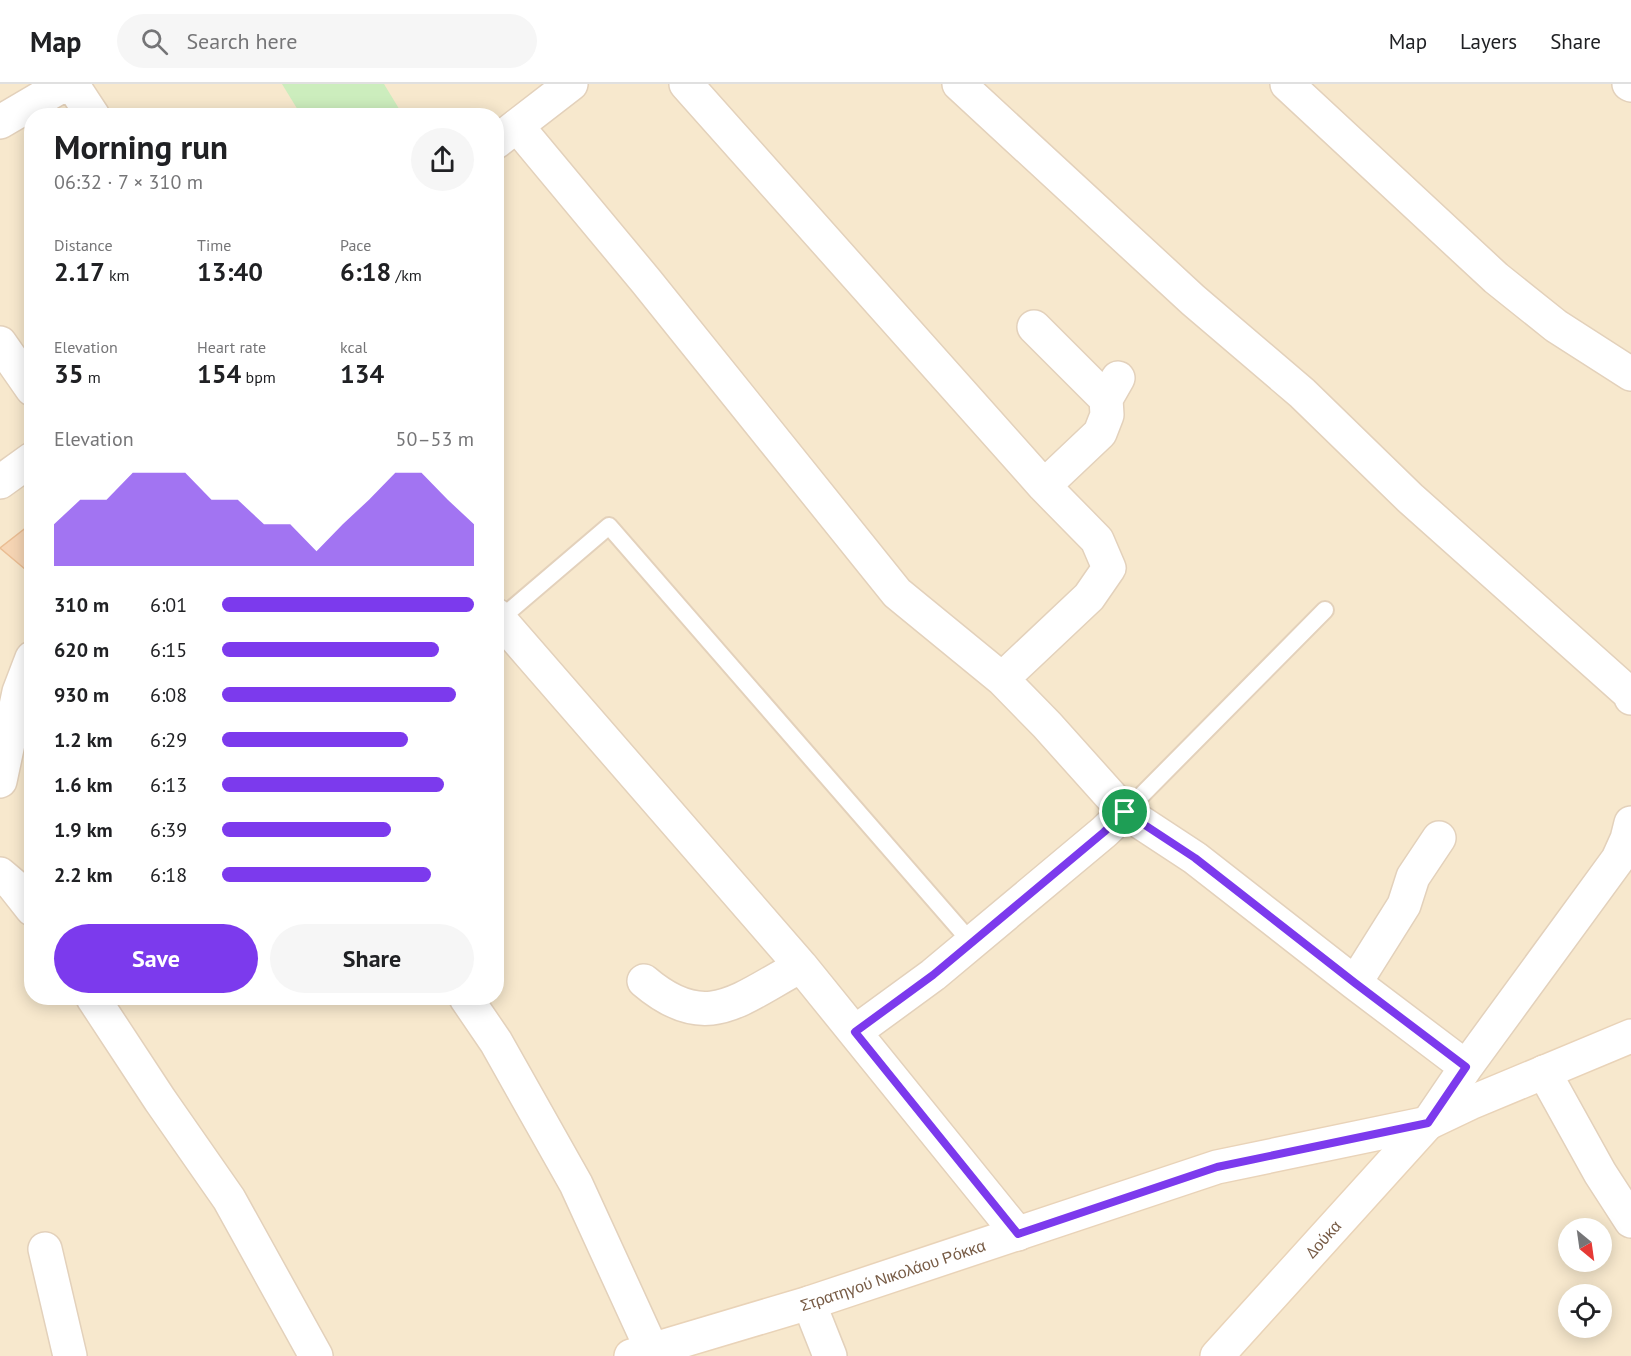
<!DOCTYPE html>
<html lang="en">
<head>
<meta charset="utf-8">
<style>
	body { margin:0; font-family:"PT Sans",sans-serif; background:#f6f6f6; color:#202124; height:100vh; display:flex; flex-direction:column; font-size:22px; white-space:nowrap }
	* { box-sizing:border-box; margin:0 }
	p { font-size:20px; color:#757577 }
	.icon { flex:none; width:33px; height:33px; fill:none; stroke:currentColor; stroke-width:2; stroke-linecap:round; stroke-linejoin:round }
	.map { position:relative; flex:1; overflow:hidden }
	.side { position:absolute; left:24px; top:24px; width:480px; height:897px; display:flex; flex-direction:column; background:#fff; border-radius:24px; box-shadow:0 3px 15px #0003 }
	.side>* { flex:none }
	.needle { width:39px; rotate:151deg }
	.buttons { position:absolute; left:1558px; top:1134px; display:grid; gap:12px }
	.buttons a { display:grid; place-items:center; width:54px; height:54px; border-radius:50%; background:#fff; box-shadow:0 3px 15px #0003; font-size:30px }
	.pin { position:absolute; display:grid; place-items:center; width:51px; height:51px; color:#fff; margin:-26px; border:3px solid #fff; border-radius:50%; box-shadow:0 2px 6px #0007 }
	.round { display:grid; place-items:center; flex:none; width:63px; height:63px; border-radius:32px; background:#f6f6f6 }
	.overview { display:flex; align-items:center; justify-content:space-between; height:102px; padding:0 30px }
	h1 { font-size:33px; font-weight:700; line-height:45px }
	.figures { display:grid; grid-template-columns:repeat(3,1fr); gap:9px; height:102px; padding:6px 30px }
	.figures div { display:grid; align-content:center }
	.figures b { font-size:26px; font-weight:700 }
	.figures small { font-size:16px; font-weight:400 }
	.figures p { font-size:16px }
	.chart { height:168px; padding:12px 30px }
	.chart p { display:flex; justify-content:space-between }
	.chart svg { width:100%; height:108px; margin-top:6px; fill:#7c3aed; opacity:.7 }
	.primary-button { display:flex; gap:12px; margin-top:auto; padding:12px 30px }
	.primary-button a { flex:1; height:69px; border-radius:36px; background:#7c3aed; color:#fff; font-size:24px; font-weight:700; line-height:69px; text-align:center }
	.primary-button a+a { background:#f6f6f6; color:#202124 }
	ul { padding:0 30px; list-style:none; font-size:20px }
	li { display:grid; grid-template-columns:96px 72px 1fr; align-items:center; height:45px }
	li i { height:15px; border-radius:8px; background:#7c3aed }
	header { display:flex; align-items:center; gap:36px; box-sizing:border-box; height:84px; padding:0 30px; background:#fff; border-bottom:2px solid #e0e0e0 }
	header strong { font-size:28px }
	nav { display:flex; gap:33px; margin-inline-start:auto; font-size:21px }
	.search { width:420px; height:54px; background:#f6f6f6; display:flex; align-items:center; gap:15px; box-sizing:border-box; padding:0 21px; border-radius:33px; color:#757577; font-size:22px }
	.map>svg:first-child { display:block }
</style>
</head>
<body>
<header>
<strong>Map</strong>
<div class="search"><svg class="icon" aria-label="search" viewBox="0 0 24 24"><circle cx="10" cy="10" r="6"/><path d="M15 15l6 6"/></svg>Search here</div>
<nav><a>Map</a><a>Layers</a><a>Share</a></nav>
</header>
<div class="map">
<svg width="1631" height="1272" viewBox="0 0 1631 1272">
	<rect width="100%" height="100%" fill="#fef5df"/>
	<path fill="#f7e8cd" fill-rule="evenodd" d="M0,0H1631V1272H0ZM32,32H496V914H32ZM1569,1144H1602V1178H1569ZM1569,1210H1602V1244H1569Z"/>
	<path fill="#ccedbd" d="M282,0H384L401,28L395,32L301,31Z"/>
	<path fill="#f6d5b4" stroke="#eabd93" stroke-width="1.5" d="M32,439V491L0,464Z"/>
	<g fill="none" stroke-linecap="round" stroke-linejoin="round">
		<defs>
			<path id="service" d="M500,535L609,442L971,858
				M1125,728L1325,526"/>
			<path id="minor" d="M72,0L93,32
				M686,0L1044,402L1097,456L1109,484L1089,513L1002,595
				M959,0L1193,216L1302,309L1410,414L1631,611V614
				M1287,0L1496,194L1556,242L1631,290
				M1629,0L1631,1
				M0,38L65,0
				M517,42L646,197L897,509L1002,595L1047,641L1125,728L1195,774L1355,899L1466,983
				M1034,243L1106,315
				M0,259L32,305
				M1044,402L1100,349L1107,331L1106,315L1118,294
				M496,531L801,882L1018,1150
				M0,697L19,608L32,574
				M0,790L13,801L32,825
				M644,897C707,951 740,914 801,882
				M1355,899L1404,821L1413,793L1439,754
				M93,914L160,1016L229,1115L316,1272
				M466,914L496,958L576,1100L652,1266
				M855,948L933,891L1104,748L1125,728
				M1544,988L1600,1089L1631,1137
				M1428,1039L1466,983L1618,775L1627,755L1631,739
				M45,1165L70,1272
				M809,1219L830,1272"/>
			<path id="tertiary" d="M496,58L571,0
				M0,398L32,375"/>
			<g id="secondary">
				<path id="s1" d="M631,1272L809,1219L1217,1083L1428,1039L1470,1019L1631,952"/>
				<path id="s2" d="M1217,1272L1428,1039"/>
			</g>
		</defs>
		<use href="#service" stroke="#e3d1bb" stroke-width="20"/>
		<use href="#minor" stroke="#e3d1bb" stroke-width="36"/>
		<use href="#tertiary" stroke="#e3d1bb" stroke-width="36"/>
		<use href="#secondary" stroke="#e9d3b8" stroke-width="36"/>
		<use href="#service" stroke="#fff" stroke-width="16"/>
		<use href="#minor" stroke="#fff" stroke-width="33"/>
		<use href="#tertiary" stroke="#fff" stroke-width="33"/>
		<use href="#secondary" stroke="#fff" stroke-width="33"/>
	</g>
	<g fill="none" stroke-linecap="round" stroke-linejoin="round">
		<defs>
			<path id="route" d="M1125,728L1195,774L1355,899L1466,983L1428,1039L1217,1083L1018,1150L855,948L933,891L1104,748Z"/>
		</defs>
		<use href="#route" stroke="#fff" stroke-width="12"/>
		<use href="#route" stroke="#7c3aed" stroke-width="8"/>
	</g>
	<g text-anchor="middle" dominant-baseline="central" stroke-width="4.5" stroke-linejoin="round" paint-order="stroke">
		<g font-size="16" fill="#775b45" stroke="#fff8e8">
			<text stroke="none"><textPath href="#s2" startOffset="158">Δούκα</textPath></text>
			<text stroke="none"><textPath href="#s1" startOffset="274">Στρατηγού Νικολάου Ρόκκα</textPath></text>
		</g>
	</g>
</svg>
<div class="buttons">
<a><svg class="needle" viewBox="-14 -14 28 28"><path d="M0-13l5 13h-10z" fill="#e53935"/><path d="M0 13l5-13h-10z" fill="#757577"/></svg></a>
<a><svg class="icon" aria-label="locate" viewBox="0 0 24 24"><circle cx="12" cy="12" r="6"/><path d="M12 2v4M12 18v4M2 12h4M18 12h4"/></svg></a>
</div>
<div class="pin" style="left:1125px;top:728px;background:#1e9e55"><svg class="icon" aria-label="arrive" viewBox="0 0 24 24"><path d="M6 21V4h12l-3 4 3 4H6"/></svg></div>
<section class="side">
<div class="overview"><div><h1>Morning run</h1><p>06:32 · 7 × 310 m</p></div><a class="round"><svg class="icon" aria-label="share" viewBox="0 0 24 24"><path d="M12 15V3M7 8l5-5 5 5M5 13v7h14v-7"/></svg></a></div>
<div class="figures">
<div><p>Distance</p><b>2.17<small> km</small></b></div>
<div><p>Time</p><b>13:40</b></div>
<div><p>Pace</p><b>6:18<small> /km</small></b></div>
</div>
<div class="figures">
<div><p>Elevation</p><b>35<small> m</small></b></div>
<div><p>Heart rate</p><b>154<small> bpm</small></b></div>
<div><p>kcal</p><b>134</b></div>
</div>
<div class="chart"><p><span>Elevation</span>50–53 m</p>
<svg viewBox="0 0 160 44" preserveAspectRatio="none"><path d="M0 44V27L10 17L20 17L30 6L40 6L50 6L60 17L70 17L80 27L90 27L100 38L110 27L120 17L130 6L140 6L150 17L160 27V44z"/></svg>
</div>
<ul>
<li><b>310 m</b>6:01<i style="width:100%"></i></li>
<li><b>620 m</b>6:15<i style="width:86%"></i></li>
<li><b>930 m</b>6:08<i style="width:93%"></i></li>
<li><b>1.2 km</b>6:29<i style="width:74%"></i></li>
<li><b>1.6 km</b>6:13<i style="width:88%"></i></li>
<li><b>1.9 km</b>6:39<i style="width:67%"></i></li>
<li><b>2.2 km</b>6:18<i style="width:83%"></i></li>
</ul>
<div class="primary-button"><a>Save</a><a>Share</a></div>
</section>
</div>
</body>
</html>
